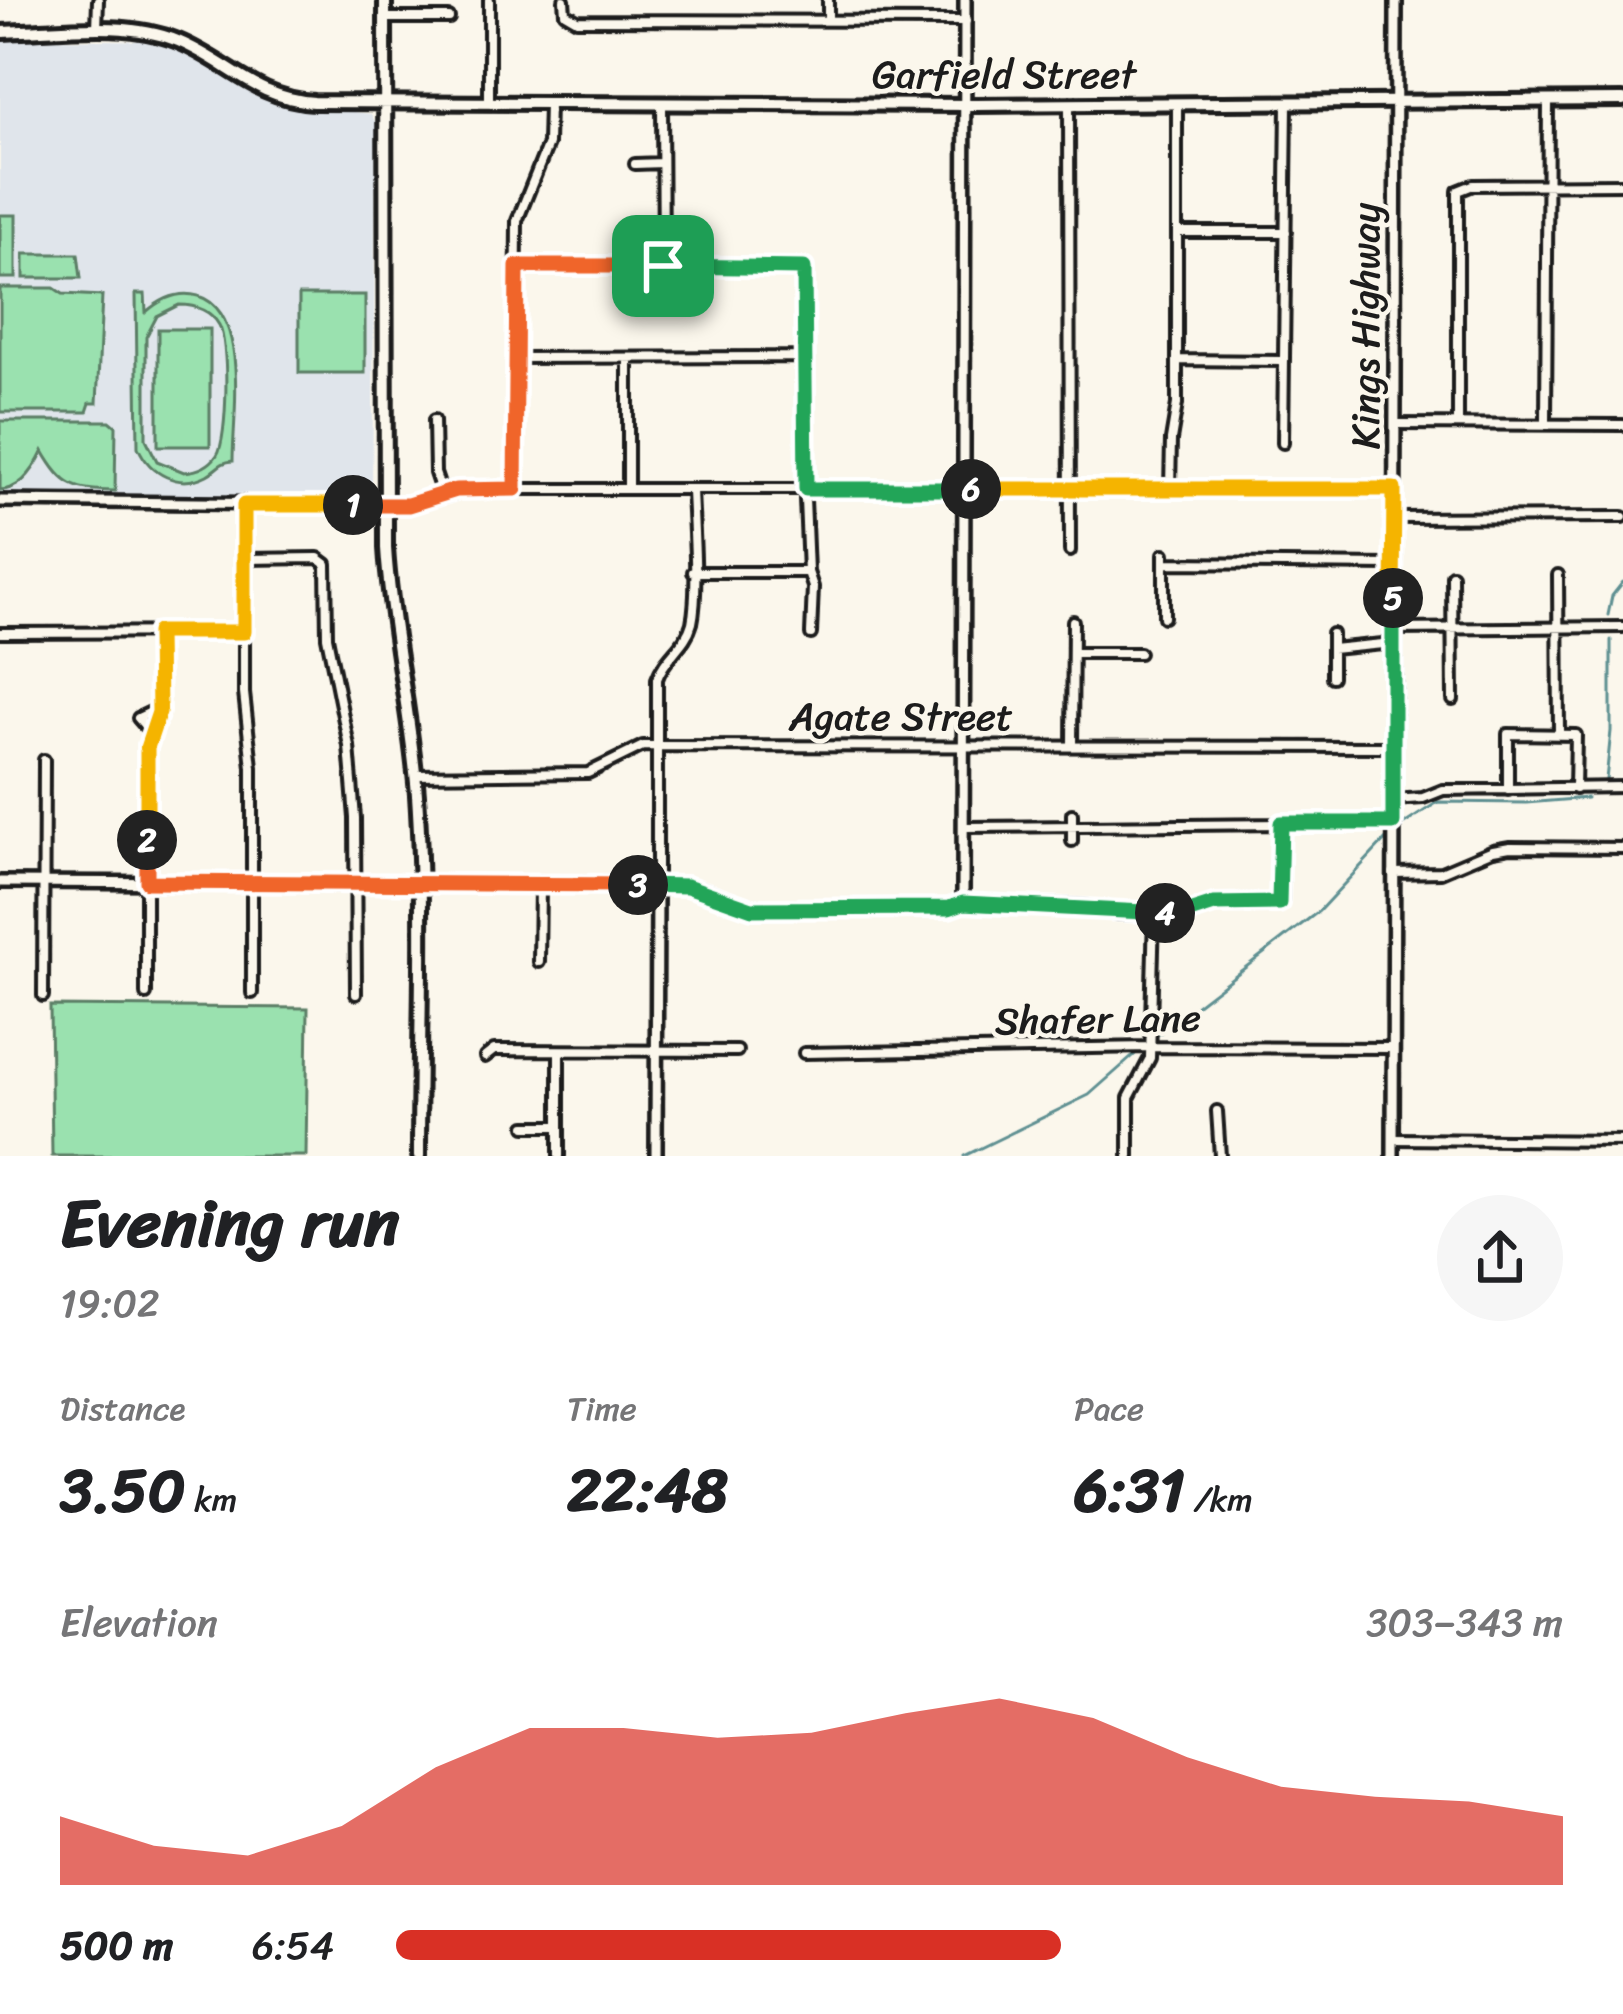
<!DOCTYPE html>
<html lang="en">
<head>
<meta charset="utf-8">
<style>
	body { margin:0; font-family:Sriracha,sans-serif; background:#f6f6f6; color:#202124; height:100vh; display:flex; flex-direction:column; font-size:45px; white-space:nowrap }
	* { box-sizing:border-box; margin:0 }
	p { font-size:39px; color:#757577 }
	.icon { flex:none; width:66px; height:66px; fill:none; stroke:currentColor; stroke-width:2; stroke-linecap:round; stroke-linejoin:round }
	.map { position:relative; height:1156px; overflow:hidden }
	.details { display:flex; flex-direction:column; background:#fff; flex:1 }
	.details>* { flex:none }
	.pin { position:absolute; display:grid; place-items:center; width:102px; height:102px; color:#fff; margin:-51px; border-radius:24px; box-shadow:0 6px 18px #0006 }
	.km { position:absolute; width:60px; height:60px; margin:-30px; border-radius:50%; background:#222; color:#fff; font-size:33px; line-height:60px; text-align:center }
	.round { display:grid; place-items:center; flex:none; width:126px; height:126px; border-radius:63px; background:#f6f6f6 }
	.head { display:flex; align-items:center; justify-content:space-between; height:204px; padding:0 60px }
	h1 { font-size:66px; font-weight:700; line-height:90px }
	.metrics { display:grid; grid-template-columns:repeat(3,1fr); gap:18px; height:204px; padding:12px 60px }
	.metrics div { display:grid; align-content:center }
	.metrics b { font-size:60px; font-weight:700 }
	.metrics small { font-size:33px; font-weight:400 }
	.metrics p { font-size:33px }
	.chart { height:336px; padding:24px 60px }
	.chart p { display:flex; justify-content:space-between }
	.chart svg { width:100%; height:216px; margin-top:12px; fill:#d93025; opacity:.7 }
	ul { padding:0 60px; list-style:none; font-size:39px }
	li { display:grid; grid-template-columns:192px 144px 1fr; align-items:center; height:90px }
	li i { height:30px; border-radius:15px; background:#d93025 }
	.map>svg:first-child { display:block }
</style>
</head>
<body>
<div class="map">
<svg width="1623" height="1156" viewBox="0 0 1623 1156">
	<rect width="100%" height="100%" fill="#fbf7ec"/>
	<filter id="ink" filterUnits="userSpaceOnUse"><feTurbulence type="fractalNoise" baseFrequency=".00833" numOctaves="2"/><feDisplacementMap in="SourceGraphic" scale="24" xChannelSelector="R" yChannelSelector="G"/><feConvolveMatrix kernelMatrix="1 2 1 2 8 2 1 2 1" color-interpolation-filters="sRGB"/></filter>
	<g filter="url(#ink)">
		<path fill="#e0e5eb" d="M0,38L150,41L185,53L273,103L371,114L376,123L372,493L363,497L0,495Z"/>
		<path fill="#9ae1af" stroke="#5b7e66" stroke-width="3" fill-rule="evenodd" d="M0,215H16V278H0Z
			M24,254H78L81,278H24Z
			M0,288H54L63,294L102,296L97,403H90L87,412H0Z
			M136,294H145L146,312C161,299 178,290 198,296C250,311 233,418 233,461C219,462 218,469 207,475C178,490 150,474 138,447ZM179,305C195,305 210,309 219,325C229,342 228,439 217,455C209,467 198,471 184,472L157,461L146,439V337L157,316Z
			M299,295H365V373H299Z
			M158,329H210V446H158Z
			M0,421H110L116,426L115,491C75,490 64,488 43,451C35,468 21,490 0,490Z
			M50,1006L308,1008L306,1156H52Z"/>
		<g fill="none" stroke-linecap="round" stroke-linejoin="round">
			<path stroke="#5f9092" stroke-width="3" d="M1608,615L1612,596L1623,582
				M1606,780L1611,731V640
				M1398,828L1438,802L1526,803L1587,798
				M1152,1039L1319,911L1386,839
				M964,1156L1089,1095L1140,1050"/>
			<defs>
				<path id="minor" d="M489,0V102
					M564,0L565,13L577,20L966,21
					M828,0V19
					M385,18H449
					M97,29L98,0
					M662,104L663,265
					M1069,104L1070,551
					M635,164L662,163
					M1177,232H1286
					M517,266L804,268L805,499L808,572L813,587L811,634
					M517,358L805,357
					M1177,360L1282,361
					M434,420L435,473L442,494
					M1546,423L1548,101
					M1395,424L1623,425
					M1458,424V191L1473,185L1623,184
					M1283,443L1287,103
					M1170,488L1171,440L1177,404V104
					M515,489L517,221L548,144L549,104
					M628,489V358
					M244,504V693L252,767V993
					M386,505L422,502L470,489H1394
					M1394,518L1623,517
					M1164,554V617
					M244,559L318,558L326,564L327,637L349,746L355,818L356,994
					M1164,563L1392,565
					M693,572H808
					M1452,575L1453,700
					M1558,575L1559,734
					M1393,629L1623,627
					M0,633L244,632
					M1332,649L1393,643
					M1073,653H1139
					M1332,677V634
					M151,733L159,713L158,633
					M1072,745L1073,621
					M415,775L588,773L643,746L1394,747
					M1508,790V734L1576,735L1575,789
					M1393,800L1423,798L1443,790L1623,787
					M1072,814V841
					M965,827L1393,823
					M1393,873L1441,872L1493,850L1510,847L1623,848
					M657,885V679C664,657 686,646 692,623C699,590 693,525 692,489
					M963,903L1084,906L1118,914L1186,913L1213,905L1277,904L1282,899L1281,823
					M539,962L540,885
					M146,994V757L151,733L138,718L159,708
					M43,996L44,760
					M804,1053L1151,1047L1393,1048
					M485,1057L494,1050L737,1051
					M1217,1111L1220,1156
					M526,1126H559
					M1393,1139L1623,1141
					M559,1156V1051
					M1129,1156V1098L1150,1058L1154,914"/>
				<path id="tertiary" d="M0,501L386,505
					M0,882L675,885L700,889L752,909L949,908L963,903L965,0
					M656,1156L657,885
					M1393,1156L1396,0"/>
				<path id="secondary" d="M385,0L386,548C391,631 411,712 417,795C425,915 419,1036 419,1156
					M0,32C56,31 125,19 178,41C229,62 254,98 314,102L976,105L1623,100"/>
			</defs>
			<use href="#minor" stroke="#1c1c1c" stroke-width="16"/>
			<use href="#tertiary" stroke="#1c1c1c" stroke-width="18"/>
			<use href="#secondary" stroke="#1c1c1c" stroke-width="20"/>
			<use href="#minor" stroke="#fbf7ec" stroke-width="8"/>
			<use href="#tertiary" stroke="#fbf7ec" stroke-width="9"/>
			<use href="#secondary" stroke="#fbf7ec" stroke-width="10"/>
		</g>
	</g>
	<g fill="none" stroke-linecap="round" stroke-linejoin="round" filter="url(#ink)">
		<defs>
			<path id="split-1" d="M353,505H408L456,490L515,489L517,266H663"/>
			<path id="split-2" d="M147,840V748L159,712L158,632H244V505H353"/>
			<path id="split-3" d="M147,840V882L638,885"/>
			<path id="split-4" d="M638,885L687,886L752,909L949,908L963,903L1165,913"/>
			<path id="split-5" d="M1165,913H1186L1214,904L1279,903L1281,823H1393V598"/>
			<path id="split-6" d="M971,489H1394L1393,598"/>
			<path id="split-7" d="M663,266L804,268L806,489H971"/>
		</defs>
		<use href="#split-1" stroke="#fff" stroke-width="24"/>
		<use href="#split-2" stroke="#fff" stroke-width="24"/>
		<use href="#split-3" stroke="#fff" stroke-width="24"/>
		<use href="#split-4" stroke="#fff" stroke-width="24"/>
		<use href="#split-5" stroke="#fff" stroke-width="24"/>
		<use href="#split-6" stroke="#fff" stroke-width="24"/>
		<use href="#split-7" stroke="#fff" stroke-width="24"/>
		<use href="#split-1" stroke="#f0652b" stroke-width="15"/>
		<use href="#split-2" stroke="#f5b400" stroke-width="15"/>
		<use href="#split-3" stroke="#f0652b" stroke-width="15"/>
		<use href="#split-4" stroke="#22a559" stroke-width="15"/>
		<use href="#split-5" stroke="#22a559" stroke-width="15"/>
		<use href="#split-6" stroke="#f5b400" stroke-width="15"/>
		<use href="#split-7" stroke="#22a559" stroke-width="15"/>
	</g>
	<g text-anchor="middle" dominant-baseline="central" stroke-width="9" stroke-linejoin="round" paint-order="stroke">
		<g font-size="39" fill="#1c1c1c" stroke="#fbf7ec">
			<text x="1004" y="74">Garfield Street</text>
			<text transform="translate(1365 326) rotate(-90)">Kings Highway</text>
			<text x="901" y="716">Agate Street</text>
			<text transform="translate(1098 1019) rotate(-1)">Shafer Lane</text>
		</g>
	</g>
</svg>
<div class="pin" style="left:663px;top:266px;background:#1e9e55"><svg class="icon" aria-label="arrive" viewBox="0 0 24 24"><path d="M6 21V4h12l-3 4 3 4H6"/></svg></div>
<b class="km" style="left:353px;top:505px">1</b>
<b class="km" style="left:147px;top:840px">2</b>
<b class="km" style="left:638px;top:885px">3</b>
<b class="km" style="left:1165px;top:913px">4</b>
<b class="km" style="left:1393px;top:598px">5</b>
<b class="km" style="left:971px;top:489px">6</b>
</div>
<section class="details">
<div class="head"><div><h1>Evening run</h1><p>19:02</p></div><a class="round"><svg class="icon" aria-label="share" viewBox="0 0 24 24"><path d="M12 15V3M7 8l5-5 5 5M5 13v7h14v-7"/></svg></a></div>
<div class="metrics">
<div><p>Distance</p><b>3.50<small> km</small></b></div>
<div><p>Time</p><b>22:48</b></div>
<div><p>Pace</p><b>6:31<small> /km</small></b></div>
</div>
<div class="chart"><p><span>Elevation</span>303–343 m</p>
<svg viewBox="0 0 160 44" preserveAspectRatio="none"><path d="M0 44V30L10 36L20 38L30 32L40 20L50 12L60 12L70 14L80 13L90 9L100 6L110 10L120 18L130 24L140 26L150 27L160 30V44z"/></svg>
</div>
<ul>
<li><b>500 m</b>6:54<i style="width:57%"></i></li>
</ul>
</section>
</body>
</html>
